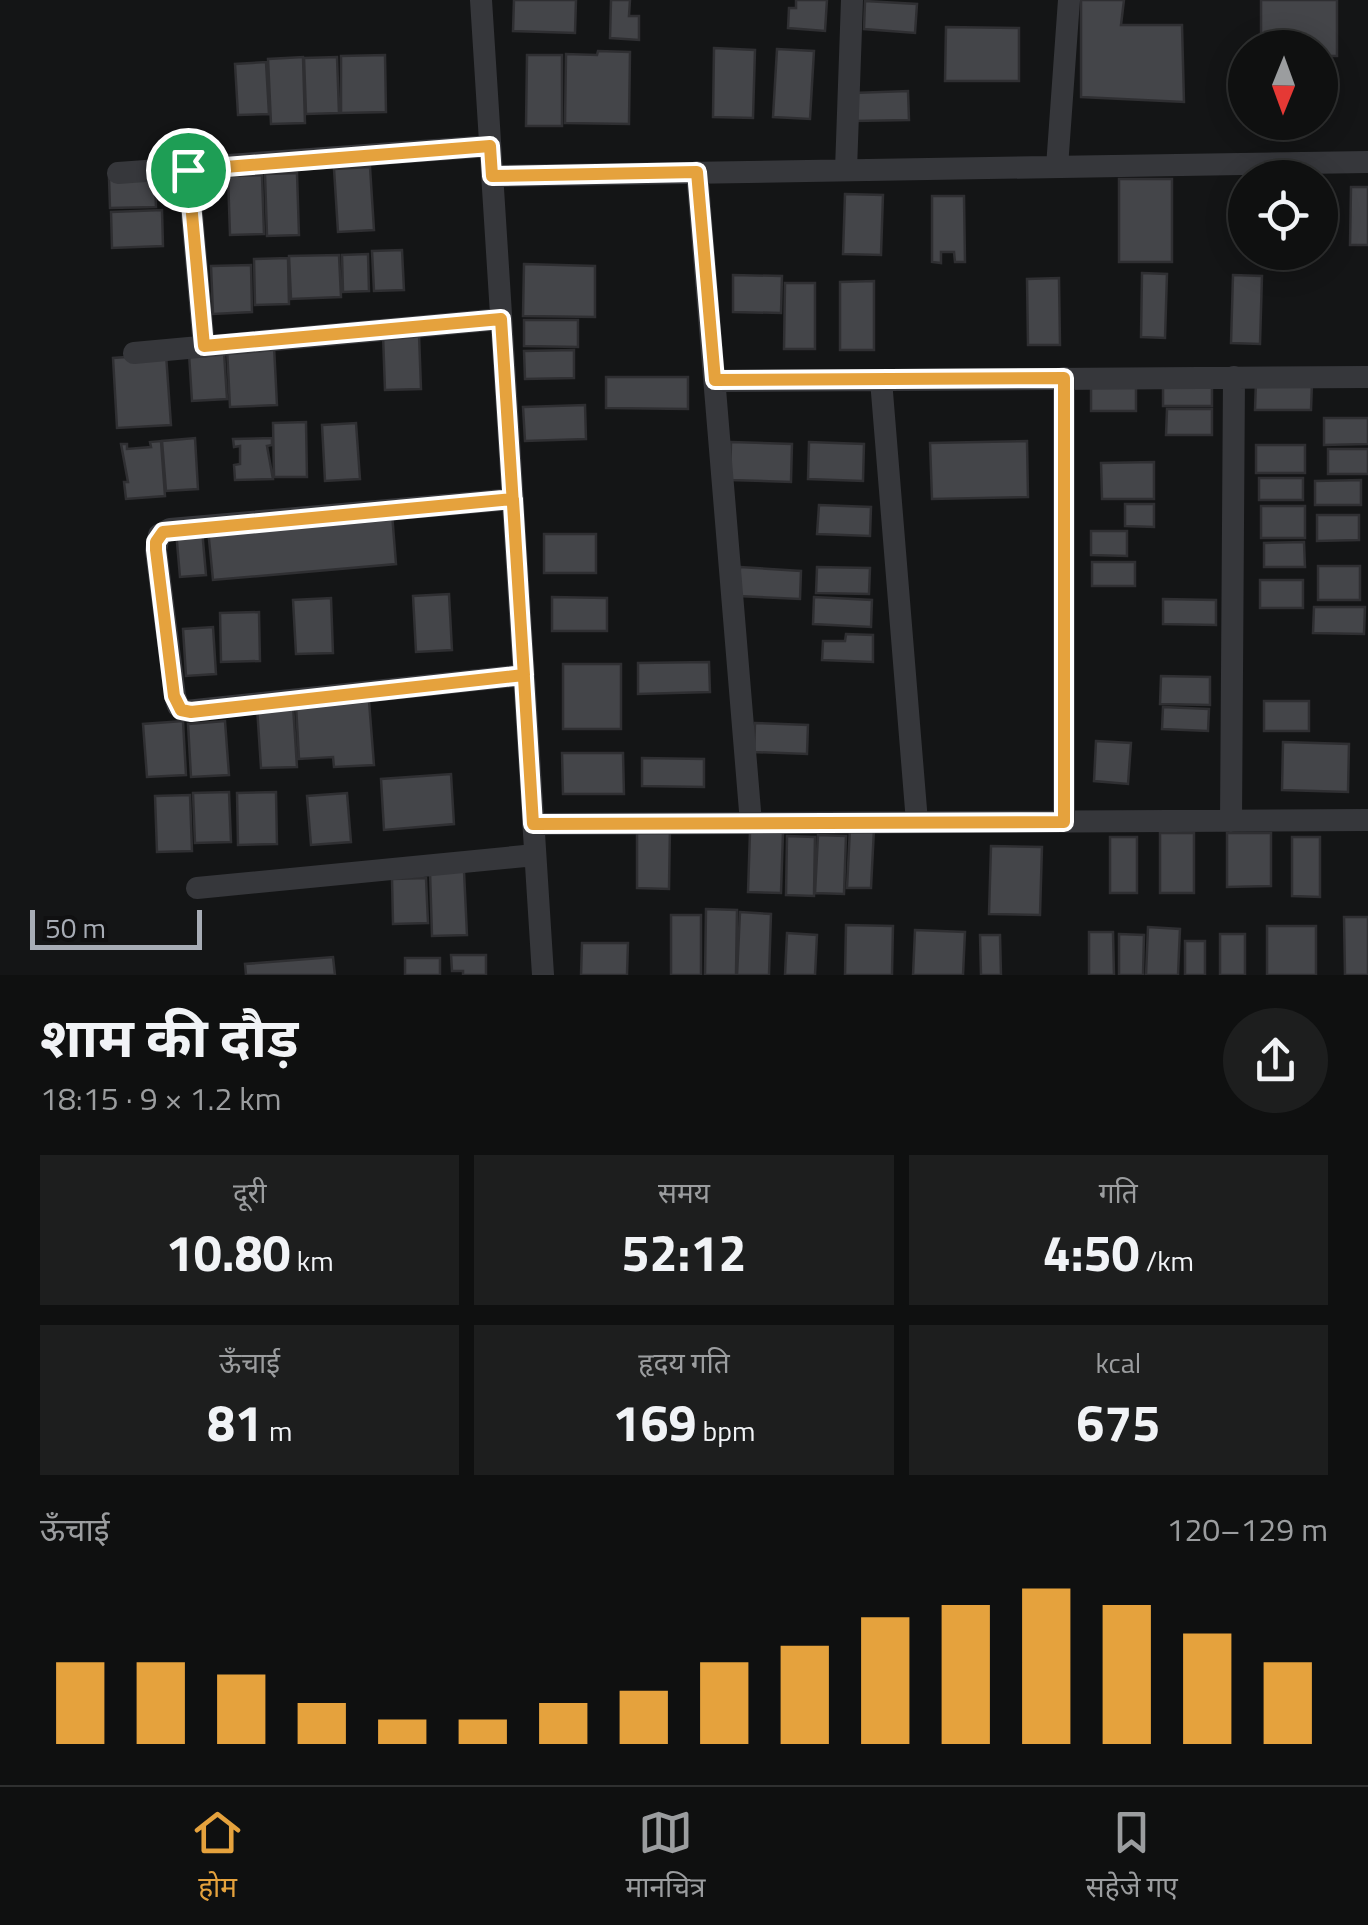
<!DOCTYPE html>
<html lang="hi">
<head>
<meta charset="utf-8">
<style>
	body { margin:0; font-family:"Titillium Web","Noto Sans Devanagari",sans-serif; background:#1d1e1e; color:#f1f3f6; height:100vh; display:flex; flex-direction:column; font-size:38px; white-space:nowrap }
	* { box-sizing:border-box; margin:0 }
	p { font-size:32px; color:#9b9d9f }
	.icon { flex:none; width:55px; height:55px; fill:none; stroke:currentColor; stroke-width:2; stroke-linecap:round; stroke-linejoin:round }
	.map { position:relative; height:975px; overflow:hidden }
	.drawer { display:flex; flex-direction:column; background:#0f1010; flex:1 }
	.drawer>* { flex:none }
	.needle { width:65px; rotate:181deg }
	.controls { position:absolute; left:1228px; top:30px; display:grid; gap:20px }
	.controls a { display:grid; place-items:center; width:110px; height:110px; border-radius:50%; background:#0f1010; box-shadow:0 5px 25px #0003,0 0 0 2px #2f3030; font-size:50px }
	.scale { position:absolute; left:30px; bottom:25px; width:172px; box-sizing:border-box; padding-left:10px; border:5px solid #a7acb5; border-top:0; font-size:28px; line-height:35px; white-space:nowrap; color:#a7acb5; -webkit-text-stroke:8px #101011; paint-order:stroke }
	.pin { position:absolute; display:grid; place-items:center; width:85px; height:85px; color:#fff; margin:-42px; border:5px solid #fff; border-radius:50%; box-shadow:0 2px 10px #0007 }
	.round { display:grid; place-items:center; flex:none; width:105px; height:105px; border-radius:52px; background:#1d1e1e }
	.overview { display:flex; align-items:center; justify-content:space-between; height:170px; padding:0 40px }
	h1 { font-size:55px; font-weight:700; line-height:75px }
	.stats { display:grid; grid-template-columns:repeat(3,1fr); gap:15px; height:170px; padding:10px 40px }
	.stats div { display:grid; align-content:center; border-radius:0px; background:#1d1e1e; text-align:center }
	.stats b { font-size:50px; font-weight:700 }
	.stats small { font-size:28px; font-weight:400 }
	.stats p { font-size:28px }
	.chart { height:280px; padding:20px 40px }
	.chart p { display:flex; justify-content:space-between }
	.chart svg { width:100%; height:180px; margin-top:10px; stroke:#e5a23d; stroke-width:6 }
	.tabs { display:flex; justify-content:space-around; align-items:center; height:140px; border-top:2px solid #2f3030; background:#0f1010; font-size:28px; color:#9b9d9f }
	.tabs a { display:grid; justify-items:center; gap:5px }
	.tabs .active { color:#e5a23d }
	.map>svg:first-child { display:block }
</style>
</head>
<body>
<div class="map">
<svg width="1368" height="975" viewBox="0 0 1368 975">
	<rect width="100%" height="100%" fill="#141516"/>
	<path fill="#444549" stroke="#2f2f32" stroke-width="2.5" d="M514,0H576L575,33L513,31Z
		M611,0H630L629,16H639V40L610,38Z
		M796,0H827L825,31L788,28L789,8H796Z
		M1081,0H1124L1121,25H1182L1184,102L1081,97Z
		M1261,0H1337V56H1320V48H1261Z
		M865,1L917,4L915,33L864,29Z
		M946,27L1019,28V81H945Z
		M714,48L755,50L753,118L713,117Z
		M777,49L814,51L810,119L773,117Z
		M598,51L630,52L629,124L565,123L566,54L597,55Z
		M385,55L386,112L341,113V56Z
		M527,55H562V126H526Z
		M303,57L305,123L271,124L268,59Z
		M337,57L339,113L306,114L304,58Z
		M266,62L269,114L238,115L235,64Z
		M908,91L909,120L854,121L853,93Z
		M370,167L374,230L338,232L334,169Z
		M297,173L299,235L267,236L265,174Z
		M262,175L264,234L230,235L228,176Z
		M155,177L156,207L110,208L109,178Z
		M1119,179H1172V262H1119Z
		M1351,187H1368V245H1350Z
		M845,194L883,195L881,255L843,254Z
		M932,196H964L965,262H955L954,252H941V263L932,262Z
		M162,210L163,246L112,248L111,212Z
		M402,250L404,290L374,291L372,251Z
		M368,254L369,291L343,292L342,255Z
		M339,255L341,297L291,299L289,256Z
		M288,258L289,304L255,305L254,259Z
		M524,264L595,266V317L523,316Z
		M251,265L252,312L213,314L211,266Z
		M1142,273L1167,274L1165,338L1141,337Z
		M733,275L782,276L781,313L733,312Z
		M1233,275L1262,276L1260,344L1231,343Z
		M1059,278L1060,345H1028L1027,279Z
		M874,281V350H840V282Z
		M785,283H815V349H784Z
		M524,320H578V347L524,346Z
		M419,334L421,389L385,390L383,335Z
		M274,346L277,405L230,407L227,348Z
		M574,350V378L525,379L524,351Z
		M224,352L227,399L192,401L189,354Z
		M166,354L171,425L117,428L113,358Z
		M606,377H688V409L606,408Z
		M1163,381H1212V406H1163Z
		M1256,381L1312,383L1311,410H1255Z
		M1091,385H1136V411H1091Z
		M585,405L586,439L525,441L523,407Z
		M1167,409H1212V435H1166Z
		M1324,418H1368V444L1324,445Z
		M306,422L307,477H274L273,423Z
		M356,423L360,479L325,481L322,425Z
		M195,438L198,489L166,491L162,441Z
		M272,438V445L267,446L273,479L235,480L234,465L240,464V446L234,447L233,439Z
		M161,441L165,496L126,499L124,482H128L121,444H127V449L151,447L150,442Z
		M1027,441L1028,497L932,499L930,443Z
		M731,442L792,444L791,482L730,480Z
		M809,442L864,444L863,481L808,479Z
		M1256,445H1305V473H1256Z
		M1328,449H1368V474H1328Z
		M1154,462V499H1102L1101,463Z
		M1259,478H1303V500H1259Z
		M1361,480V505H1315V481Z
		M1125,504H1154V527L1125,526Z
		M819,505L871,507L870,536L817,534Z
		M1261,506H1305V538H1261Z
		M392,513L396,564L213,580L208,529Z
		M1317,515H1359V540L1317,541Z
		M202,529L206,575L180,577L176,531Z
		M1091,531H1127V556L1091,555Z
		M544,534H596V573H544Z
		M1304,542L1305,567H1264V543Z
		M1092,562H1135V586H1092Z
		M1318,566H1360V600H1318Z
		M740,567L801,571L800,599L738,596Z
		M817,567L870,568L869,594L816,593Z
		M1260,580H1303V608H1260Z
		M449,594L452,650L416,652L413,596Z
		M552,597L607,598V631H552Z
		M814,597L872,600L871,627L813,624Z
		M331,598L333,653L296,654L293,600Z
		M1163,599L1216,600V625L1163,624Z
		M1314,607H1365L1364,634L1313,633Z
		M259,612L260,661L221,662L220,613Z
		M213,627L216,674L186,676L183,629Z
		M846,634L873,635V662L822,660L823,641H845Z
		M709,662L710,692L638,694V663Z
		M563,664H621V729H563Z
		M1161,676L1210,677V705L1160,704Z
		M369,701L374,765L334,767L333,757L299,759L296,705Z
		M1264,701H1309V731H1264Z
		M293,705L297,767L261,768L257,707Z
		M1163,707L1209,709L1208,731L1162,729Z
		M183,721L186,775L147,777L143,724Z
		M225,721L229,775L191,777L188,724Z
		M755,723L808,725L807,754L754,752Z
		M1096,741L1131,743L1128,784L1094,781Z
		M1283,742L1349,744L1348,792L1282,790Z
		M562,753H623L624,794H563Z
		M642,758L704,759V787L642,786Z
		M451,774L454,824L384,830L381,779Z
		M229,792L231,842L195,843L193,793Z
		M276,792L277,844L238,845L237,793Z
		M347,793L351,842L311,845L307,796Z
		M190,795L192,851L157,852L155,796Z
		M637,826L670,827L669,889L637,888Z
		M850,828L874,829L871,888H847Z
		M750,832H783L781,893L748,892Z
		M1160,833H1194V893H1160Z
		M1227,833H1271V886L1227,887Z
		M818,835L846,836L844,894L815,893Z
		M787,836L815,837L814,896L786,895Z
		M1110,837H1137V893H1110Z
		M1292,837H1320V897L1292,896Z
		M991,846L1042,847L1040,915L989,914Z
		M464,871L467,935L432,936L430,872Z
		M426,878L428,923L393,924L392,879Z
		M706,909L737,910L736,975H705Z
		M740,912L771,914L769,975H737Z
		M671,915H701V975H671Z
		M1344,917H1368V975H1345Z
		M846,925L893,926L892,975H845Z
		M1267,926H1316V975H1267Z
		M1148,927L1180,929L1178,975H1146Z
		M915,930L965,932L963,975H913Z
		M1089,932H1113L1114,975H1089Z
		M787,933L817,935L815,975H785Z
		M1119,934L1144,935L1143,975H1119Z
		M1220,934H1245V975H1220Z
		M980,935H1000L1001,975H981Z
		M1185,941H1205V975H1185Z
		M582,943H628L627,975H581Z
		M451,955H486V975H463V971H452Z
		M333,957L335,975H246L245,964Z
		M405,958H440V975H405Z"/>
	<g fill="none" stroke-linecap="round" stroke-linejoin="round">
		<path stroke="#36373b" stroke-width="22" d="M481,0L543,975
			M1057,167L1069,0
			M188,170L204,347
			M846,170L852,0
			M697,172L751,823
			M118,173L490,146
			M492,176L1368,162
			M134,353L501,319
			M881,380L917,822
			M715,381L1368,377
			M513,499L170,529L159,535L156,550L175,696L178,706L186,711L524,675
			M1064,821V378
			M1231,821L1234,377
			M533,824L1368,820
			M197,888L535,855"/>
	</g>
	<g fill="none" stroke-linecap="round" stroke-linejoin="round">
		<defs>
			<path id="route" d="M188,170L204,346L501,319L524,675L191,712L181,710L174,696L156,550V542L163,532L513,499L533,824L1064,822V378L715,380L697,172L492,176L490,146L188,170"/>
		</defs>
		<use href="#route" stroke="#fff" stroke-width="20"/>
		<use href="#route" stroke="#e5a23d" stroke-width="12"/>
	</g>
</svg>
<div class="controls">
<a><svg class="needle" viewBox="-14 -14 28 28"><path d="M0-13l5 13h-10z" fill="#e53935"/><path d="M0 13l5-13h-10z" fill="#9b9d9f"/></svg></a>
<a><svg class="icon" aria-label="locate" viewBox="0 0 24 24"><circle cx="12" cy="12" r="6"/><path d="M12 2v4M12 18v4M2 12h4M18 12h4"/></svg></a>
</div>
<div class="scale">50 m</div>
<div class="pin" style="left:188px;top:170px;background:#1e9e55"><svg class="icon" aria-label="arrive" viewBox="0 0 24 24"><path d="M6 21V4h12l-3 4 3 4H6"/></svg></div>
</div>
<section class="drawer">
<div class="overview"><div><h1>शाम की दौड़</h1><p>18:15 · 9 × 1.2 km</p></div><a class="round"><svg class="icon" aria-label="share" viewBox="0 0 24 24"><path d="M12 15V3M7 8l5-5 5 5M5 13v7h14v-7"/></svg></a></div>
<div class="stats">
<div><p>दूरी</p><b>10.80<small> km</small></b></div>
<div><p>समय</p><b>52:12</b></div>
<div><p>गति</p><b>4:50<small> /km</small></b></div>
</div>
<div class="stats">
<div><p>ऊँचाई</p><b>81<small> m</small></b></div>
<div><p>हृदय गति</p><b>169<small> bpm</small></b></div>
<div><p>kcal</p><b>675</b></div>
</div>
<div class="chart"><p><span>ऊँचाई</span>120–129 m</p>
<svg viewBox="0 0 160 44" preserveAspectRatio="none"><path d="M5 44V24M15 44V24M25 44V27M35 44V34M45 44V38M55 44V38M65 44V34M75 44V31M85 44V24M95 44V20M105 44V13M115 44V10M125 44V6M135 44V10M145 44V17M155 44V24"/></svg>
</div>
</section>
<nav class="tabs">
<a class="active"><svg class="icon" aria-label="home" viewBox="0 0 24 24"><path d="M3 11l9-7 9 7M6 9v11h12V9"/></svg>होम</a>
<a><svg class="icon" aria-label="map" viewBox="0 0 24 24"><path d="M3 6l6-2 6 2 6-2v14l-6 2-6-2-6 2zM9 4v14M15 6v14"/></svg>मानचित्र</a>
<a><svg class="icon" aria-label="saved" viewBox="0 0 24 24"><path d="M7 4h10v16l-5-4-5 4z"/></svg>सहेजे गए</a>
</nav>
</body>
</html>
